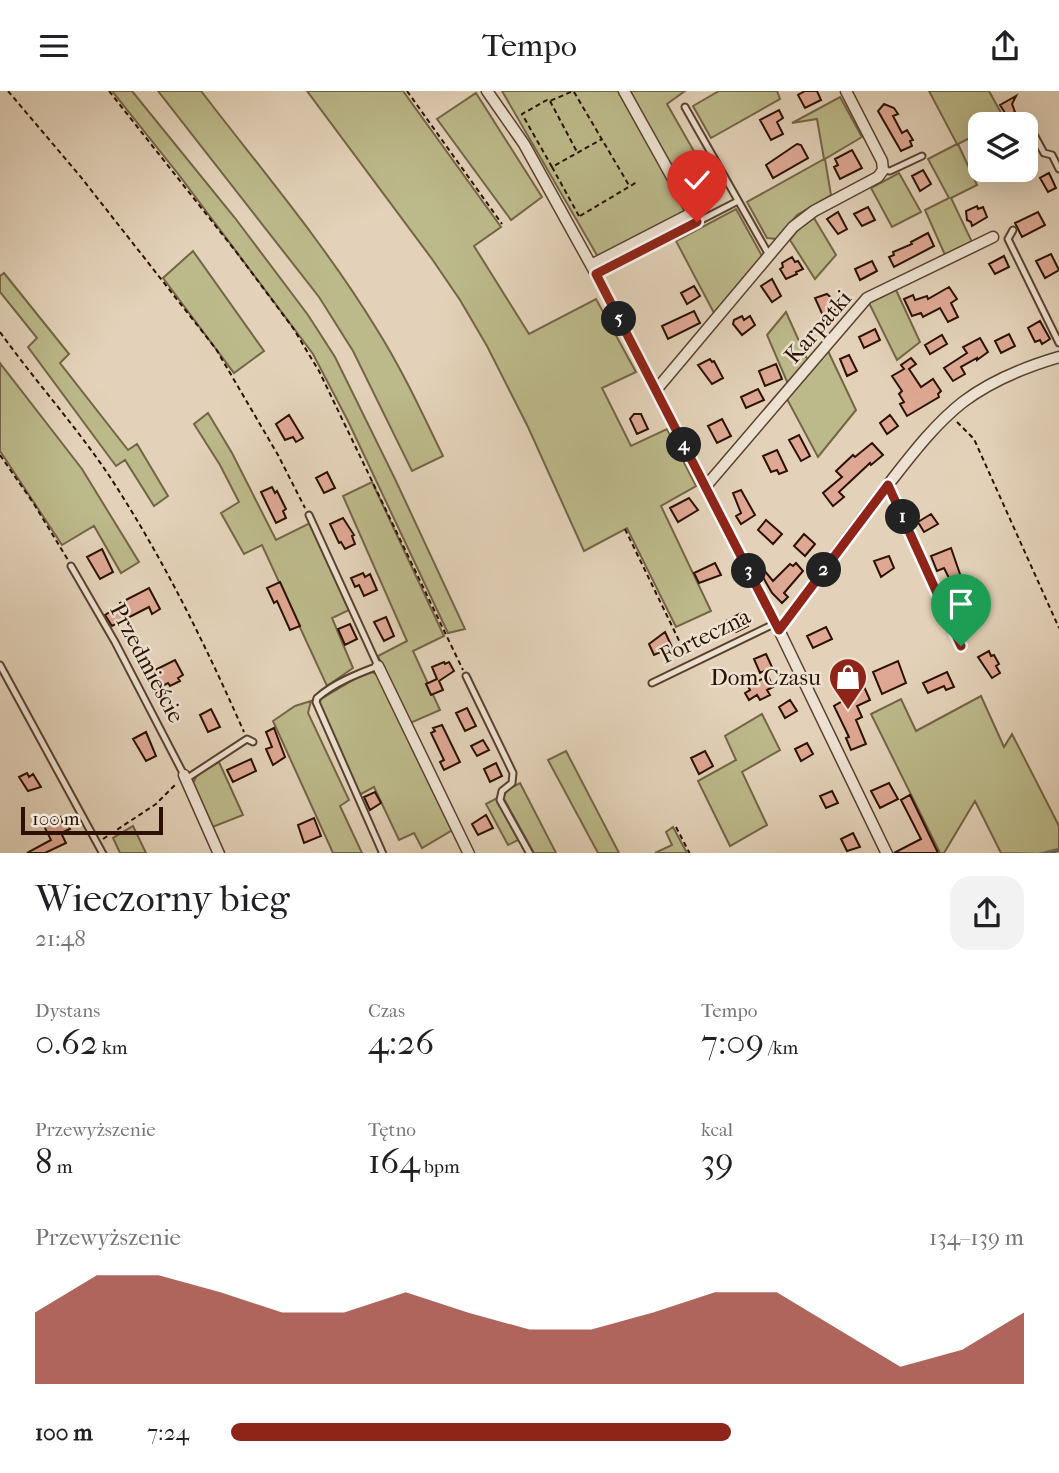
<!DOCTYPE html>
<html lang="pl">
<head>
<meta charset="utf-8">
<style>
	body { margin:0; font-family:"IM FELL French Canon",serif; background:#f2f2f2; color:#202124; height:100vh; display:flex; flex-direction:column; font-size:26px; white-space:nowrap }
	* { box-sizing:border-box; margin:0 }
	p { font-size:23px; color:#757577 }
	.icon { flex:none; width:38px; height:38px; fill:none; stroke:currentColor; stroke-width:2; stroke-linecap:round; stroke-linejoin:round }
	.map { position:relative; height:762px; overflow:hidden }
	.side { display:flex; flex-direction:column; background:#fff; flex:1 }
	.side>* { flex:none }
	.tools { position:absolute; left:968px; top:21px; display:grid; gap:14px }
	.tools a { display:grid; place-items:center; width:70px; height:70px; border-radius:14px; background:#fff; box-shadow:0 7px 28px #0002; font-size:35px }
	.scale { position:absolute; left:21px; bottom:18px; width:142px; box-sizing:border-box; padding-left:7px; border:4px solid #2c1100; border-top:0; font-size:19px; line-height:24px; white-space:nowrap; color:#2c1100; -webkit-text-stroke:5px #ede2d2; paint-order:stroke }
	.pin { position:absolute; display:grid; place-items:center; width:60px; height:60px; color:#fff; margin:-72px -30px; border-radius:50% 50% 50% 0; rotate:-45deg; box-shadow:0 0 7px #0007 }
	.pin .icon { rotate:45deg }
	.km { position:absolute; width:35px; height:35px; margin:-18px; border-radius:50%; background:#222; color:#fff; font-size:19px; line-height:35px; text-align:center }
	.round { display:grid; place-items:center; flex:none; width:74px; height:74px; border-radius:21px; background:#f2f2f2 }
	.overview { display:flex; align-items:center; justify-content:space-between; height:119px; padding:0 35px }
	h1 { font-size:38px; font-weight:600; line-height:52px }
	.figures { display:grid; grid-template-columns:repeat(3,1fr); gap:10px; height:119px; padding:7px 35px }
	.figures div { display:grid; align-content:center }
	.figures b { font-size:35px; font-weight:600 }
	.figures small { font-size:19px; font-weight:400 }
	.figures p { font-size:19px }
	.chart { height:196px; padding:14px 35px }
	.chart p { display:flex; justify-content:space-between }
	.chart svg { width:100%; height:126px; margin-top:7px; fill:#8f2418; opacity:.7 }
	ul { padding:0 35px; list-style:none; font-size:23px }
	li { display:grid; grid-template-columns:112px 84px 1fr; align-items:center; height:52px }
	li i { height:18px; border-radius:9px; background:#8f2418 }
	header { display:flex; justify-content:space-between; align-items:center; height:91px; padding:0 35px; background:#fff; font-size:32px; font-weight:600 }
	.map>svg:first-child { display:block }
</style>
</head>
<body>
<header><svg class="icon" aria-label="menu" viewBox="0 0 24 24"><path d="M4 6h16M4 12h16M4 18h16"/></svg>Tempo<svg class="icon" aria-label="share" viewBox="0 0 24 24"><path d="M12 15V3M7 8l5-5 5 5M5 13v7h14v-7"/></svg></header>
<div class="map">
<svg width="1059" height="763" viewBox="0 0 1059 763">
	<rect width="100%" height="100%" fill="#e3d2b9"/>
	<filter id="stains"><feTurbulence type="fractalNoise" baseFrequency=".00286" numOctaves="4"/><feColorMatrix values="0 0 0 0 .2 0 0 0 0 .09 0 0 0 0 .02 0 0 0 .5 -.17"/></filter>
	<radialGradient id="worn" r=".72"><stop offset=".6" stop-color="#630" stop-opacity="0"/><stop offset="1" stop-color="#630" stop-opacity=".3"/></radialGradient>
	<path fill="#bcb98a" stroke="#746545" stroke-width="2" d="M112,0H132L235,127L308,224L335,266L395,388L465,538L448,542L348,330L313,263L179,84Z
		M158,0H201L215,18C271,90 329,160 376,237C402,278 422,322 443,365L412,380L353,260L319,206Z
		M307,0H403L501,136L474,155L529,243L596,208L636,281L602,297L631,355L667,338L696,395L661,415L711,520L676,536L627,437L584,460L528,336L487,255L460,209L432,168Z
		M502,0H685L667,13L716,99L714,105L598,166Z
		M719,0H777L780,8L711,47L693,15Z
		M929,0H989L1005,29L996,33H980V42L958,53L977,94L951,107L972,151L945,164L925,119L949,107L928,68L957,53Z
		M476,2L542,106L511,129L437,28Z
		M840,6L862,46L825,68L831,104L797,124L777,148L767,147L747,111L824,68L817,28L792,32Z
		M899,82L921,121L892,136L871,97Z
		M736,118L762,165L714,222L676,150Z
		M814,127L836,164L815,188L790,149L804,131Z
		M193,160L264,260L234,282L163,187Z
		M4,182L69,263L60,272L128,359L137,353L168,405L154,415L125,369L116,375L28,256L37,247L0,201V185Z
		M896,199L920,251L897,269L869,212Z
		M786,221L808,270L788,293L767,244Z
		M828,260L856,319L818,366L787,308Z
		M0,272L82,378L139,471L121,482L94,435L62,454L0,360Z
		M208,322L232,362L276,449L310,432L349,519L332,527L353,577L327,595L262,454L244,463L221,422L239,411L220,374L194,333Z
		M372,391L444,545L413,560L440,619L408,633L378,565L407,550L343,405Z
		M372,581L379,585L454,738L422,757L414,742L399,749L374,696L359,704L319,614L321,608L358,586Z
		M981,605L1004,656L1012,643L1059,735V760L1047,763L1001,762L975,710L944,762H940L871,623L901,608L916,640Z
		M311,610L308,622L349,709L340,715L362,762H333L273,630L295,615Z
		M762,623L780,659L742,681L767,734L730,755L698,690L736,669L725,645Z
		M566,660L619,762H598L548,669Z
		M219,671L243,724L210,737L192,694L197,684Z
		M520,692L556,762H534L503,706L507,699Z
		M497,707L520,748L508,754L486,713Z
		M133,735L146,762H120L113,747Z
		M673,736L687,762H655L672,754L666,741Z"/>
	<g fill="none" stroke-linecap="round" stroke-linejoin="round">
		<path stroke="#6d736e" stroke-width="2.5" d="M1039,763L1059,758"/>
	</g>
	<path fill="#dfa894" stroke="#2c1100" stroke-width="2" d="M805,0H817L821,9L805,17L798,4Z
		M1016,5L1012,13L1015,21L1007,25L1000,14Z
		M884,13L894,17L898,23L893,25L902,42L907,39L913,49L910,50L912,55L901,60L878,20Z
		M779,19L783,27L777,31L783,43L771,49L760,29Z
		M797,53L801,54L808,67L773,87L766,74Z
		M852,59L862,77L840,88L834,76L838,74L835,68Z
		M923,79L931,93L920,100L912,85Z
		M1049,82L1056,97L1048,101L1040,87Z
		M977,115L978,118L983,116L987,126L972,135L971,131L967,129L966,120Z
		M868,116L875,129L862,135L854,123Z
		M838,121L847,138L838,143L827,128Z
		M1038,121L1045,134L1022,146L1015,132Z
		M928,142L934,155L894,176L889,166L894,164L893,161L912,153L911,151Z
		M1051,163L1059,179L1045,187L1036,170Z
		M1004,165L1009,176L995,183L989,173Z
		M792,166L795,171L798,170L803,178L796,181L797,183L786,188L780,178L783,176L782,172Z
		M872,170L877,180L860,189L855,178Z
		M772,188L781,205L772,211L761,195Z
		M694,195L700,205L687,213L681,202Z
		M949,196L957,208L951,212L958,226L948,231L940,217L923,226L921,222L912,225L904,208L913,204L915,209L927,205L928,208Z
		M827,203L836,211V216L833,223L824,227L815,207Z
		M694,220L700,232L668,248L662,235Z
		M742,225L744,229L750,225L755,234L742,244L733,233L734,229Z
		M1040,230L1050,248L1042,253L1040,249L1035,251L1028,237Z
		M875,238L880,249L864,257L859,246Z
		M1009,243L1015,255L1001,262L995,250Z
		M942,244L947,253L930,263L925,254Z
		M980,247L988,261L977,269V267L961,276L965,283L953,290L944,277L967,262L963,256Z
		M849,264L857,280L847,285L840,268Z
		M911,267L916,273L909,278L921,296L933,288L941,300L938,303L939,306L907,325L900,313L904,311L899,303L902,300L892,285L904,278L901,274Z
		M710,268L712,271L714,270L723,287L712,293L698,274Z
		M776,273L782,288L765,295L759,280Z
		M758,298L764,309L746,317L741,306Z
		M634,323H641L648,338L637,343L630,328Z
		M289,324L303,347L296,351L293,346L285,349L276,333Z
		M890,324L898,335L887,343L880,332Z
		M722,328L731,345L717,352L708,335Z
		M799,344L810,365L801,370L789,349Z
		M872,352L883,364L871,374L870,372L839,401L844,406L833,415L823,402L842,386L836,380L853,364L855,366Z
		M777,359L787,380L779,383L777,379L771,381L763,365Z
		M327,381L335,397L324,402L316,387Z
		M272,396L275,402L277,400L286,418L283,420L286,427L276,432L261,401Z
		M741,399L755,424L741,433L736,425L741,422L733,402Z
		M689,407L698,419L678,431L670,417Z
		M931,423L938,433L924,441L918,431Z
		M343,427L354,444L352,445L355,453L345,458L341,451L339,452L330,433Z
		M766,429L782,443L773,453L758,439Z
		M804,443L815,453L805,465L794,455Z
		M951,457L961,486L951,491L944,477L937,480L931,465Z
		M102,458L113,481L100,488L87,466Z
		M889,465L894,477L881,486L874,470Z
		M715,472L721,484L699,492L694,482Z
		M796,472L803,480L784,502L788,506L782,512L772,502L760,481L764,479L773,490L790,473L793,475Z
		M363,482L365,486L370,483L377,499L364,505L359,494L355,496L351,487Z
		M280,491L300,535L290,539L277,510L274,512L267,497Z
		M149,497L160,518L152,523L149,516L112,535L105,524L121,514L120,512Z
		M741,522L748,535L736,541L734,538L731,539L726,530Z
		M386,526L394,545L384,550L374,531Z
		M350,533L357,548L345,554L338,538Z
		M826,536L832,548L813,557L807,545Z
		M665,541L672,556L654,564L649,553Z
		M989,560L991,565L994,564L999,573L996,575L1000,582L992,587L978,566Z
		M766,563L772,576L760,582L754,568Z
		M175,569L183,584L178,587L180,590L170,595L168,592L153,600L145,584Z
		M898,570L906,592L882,603L873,581Z
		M444,571L445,573L449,571L454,580L439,590L443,599L431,604L426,593L437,588L432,576Z
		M947,581L954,596L946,599L944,595L928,602L923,592Z
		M768,585L773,596L767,599L770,604L760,609L757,604L749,609L745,602L750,599L748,595Z
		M847,587L852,596L862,591L870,609L857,615L862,626L856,629L866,653L851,659L846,647L849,646L834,615L846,608L838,591Z
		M790,609L797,620L785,627L779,616Z
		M467,617L476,635L465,640L456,622Z
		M211,618L220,636L208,641L200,624Z
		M442,634L460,671L444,679L440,671L444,669L431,642L435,640L433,637Z
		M274,637L285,666L273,674L266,658L272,656L266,641Z
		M146,641L156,665L146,670L133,648Z
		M483,649L489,659L477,665L471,655Z
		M807,652L813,663L801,670L795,658Z
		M705,660L713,675L699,683L691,667Z
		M251,668L256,680L233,691L227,679Z
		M496,672L502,685L490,691L484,678Z
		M27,682L29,686L33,683L41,696L28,700L19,686Z
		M889,692L898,708L880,717L871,700Z
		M832,700L838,712L826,717L820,705Z
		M375,701L381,712L370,719L364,706Z
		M910,704L938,762H894L921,748L901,709Z
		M486,724L493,737L478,744L472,733Z
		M60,726L63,733L66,731L70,738L61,742L66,752L45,762H27L51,749L44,735Z
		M314,727L321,745L304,752L298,734Z
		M853,742L860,756L847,760L841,748Z"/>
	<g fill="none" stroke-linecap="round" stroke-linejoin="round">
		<defs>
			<path id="lane" d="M685,16L769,164
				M1025,27L1044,62L1052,64L1059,78
				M883,79L890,80L922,65
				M1013,139L1008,148L1059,252
				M596,183L738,110
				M888,394L961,555
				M309,424L378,575C357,583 334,592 317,607L316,611L383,763
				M71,475L115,551L184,684
				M0,574L103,763
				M466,585L513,682L512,692L502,700L500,709L530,763
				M652,592L776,532
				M186,688L247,648L253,651"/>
			<path id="street" d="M487,0L524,53L596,183L779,539L887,763
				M591,174L692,122L624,0
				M656,299L793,136L814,120L878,86L883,79L882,70L846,0
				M706,395L867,207L993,146
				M779,539C817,489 853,438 891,390C913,362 935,333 963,311C992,289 1025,276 1059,266
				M378,575L469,763
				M184,684L219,763"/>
		</defs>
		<use href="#lane" stroke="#5a412e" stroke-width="9"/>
		<use href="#street" stroke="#5a412e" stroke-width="13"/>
		<path stroke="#2c1100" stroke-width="2" stroke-dasharray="5 3.5" stroke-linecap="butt" d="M8,0L80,85L216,258L278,364L305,417
			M109,0L237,162L293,237L319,280L463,579
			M407,0L502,133
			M574,1L630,96
			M550,10L577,61
			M552,76L522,23L547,9L550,10L573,0
			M579,125L552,76L602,48
			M580,125L637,91
			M0,241C35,290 76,335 110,386C163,467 205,553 244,641
			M957,331L974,348L1059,537
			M0,364L34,413L68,469
			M625,438L687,566
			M676,736L690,763
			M103,748L156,713L176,693"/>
		<use href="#lane" stroke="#ede2d2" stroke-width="5"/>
		<use href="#street" stroke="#ede2d2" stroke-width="10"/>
	</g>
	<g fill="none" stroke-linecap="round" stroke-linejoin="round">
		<defs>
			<path id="route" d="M697,131L596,183L779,539L888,394L961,555"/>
		</defs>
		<use href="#route" stroke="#fff" stroke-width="14"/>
		<use href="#route" stroke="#8f2418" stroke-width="9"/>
	</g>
	<defs>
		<symbol id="shop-pin" viewBox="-11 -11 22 30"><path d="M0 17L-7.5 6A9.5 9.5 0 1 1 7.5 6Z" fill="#8f2418" stroke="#ede2d2"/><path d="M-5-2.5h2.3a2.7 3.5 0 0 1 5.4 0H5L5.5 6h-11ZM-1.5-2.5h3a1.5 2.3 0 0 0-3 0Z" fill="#fff"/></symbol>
	</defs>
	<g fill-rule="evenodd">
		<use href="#shop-pin" x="826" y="564" width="44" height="60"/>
	</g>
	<g text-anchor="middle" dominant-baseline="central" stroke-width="5" stroke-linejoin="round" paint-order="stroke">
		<g font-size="23" fill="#2c1100" stroke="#ede2d2">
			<text transform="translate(818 236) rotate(-49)">Karpatki</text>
			<text transform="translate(705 545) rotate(-26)">Forteczna</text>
			<text transform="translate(147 572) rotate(62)">Przedmieście</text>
		</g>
		<g font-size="23" fill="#2c1100" stroke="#ede2d2" text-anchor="end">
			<text x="821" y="586">Dom Czasu</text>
		</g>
	</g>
	<rect width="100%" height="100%" filter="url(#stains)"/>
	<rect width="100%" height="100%" fill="url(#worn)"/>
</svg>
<div class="tools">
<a><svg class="icon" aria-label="layers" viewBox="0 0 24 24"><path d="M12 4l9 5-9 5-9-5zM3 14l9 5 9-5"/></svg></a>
</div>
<div class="scale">100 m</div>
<div class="pin" style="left:961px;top:555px;background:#1e9e55"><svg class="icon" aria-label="arrive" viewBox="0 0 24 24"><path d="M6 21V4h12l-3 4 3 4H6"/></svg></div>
<div class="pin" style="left:697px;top:131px;background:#d93025"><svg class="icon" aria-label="check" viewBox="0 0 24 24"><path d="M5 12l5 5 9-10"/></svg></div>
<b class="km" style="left:903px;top:426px">1</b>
<b class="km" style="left:824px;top:479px">2</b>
<b class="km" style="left:749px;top:480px">3</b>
<b class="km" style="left:684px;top:354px">4</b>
<b class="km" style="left:619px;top:228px">5</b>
</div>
<section class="side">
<div class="overview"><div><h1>Wieczorny bieg</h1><p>21:48</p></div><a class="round"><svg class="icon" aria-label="share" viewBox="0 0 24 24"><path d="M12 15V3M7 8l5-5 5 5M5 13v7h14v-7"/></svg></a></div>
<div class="figures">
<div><p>Dystans</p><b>0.62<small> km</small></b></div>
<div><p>Czas</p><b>4:26</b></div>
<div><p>Tempo</p><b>7:09<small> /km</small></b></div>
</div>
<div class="figures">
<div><p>Przewyższenie</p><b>8<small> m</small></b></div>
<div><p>Tętno</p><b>164<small> bpm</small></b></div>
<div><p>kcal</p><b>39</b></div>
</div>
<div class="chart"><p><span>Przewyższenie</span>134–139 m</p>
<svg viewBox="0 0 160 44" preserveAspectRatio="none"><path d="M0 44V19L10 6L20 6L30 12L40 19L50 19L60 12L70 19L80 25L90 25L100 19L110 12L120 12L130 25L140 38L150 32L160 19V44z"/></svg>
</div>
<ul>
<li><b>100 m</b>7:24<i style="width:63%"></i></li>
</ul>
</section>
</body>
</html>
